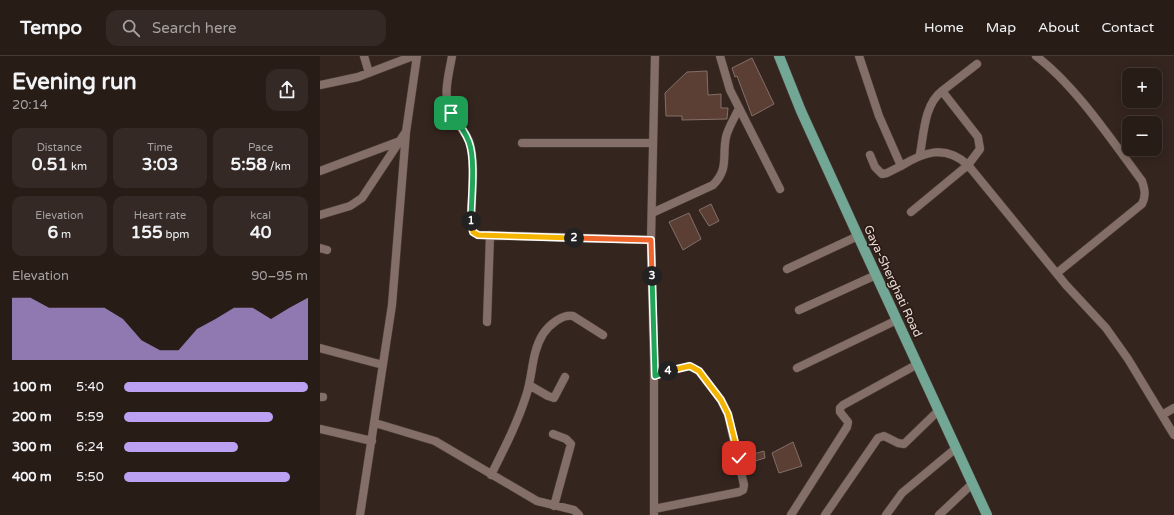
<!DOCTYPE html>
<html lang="en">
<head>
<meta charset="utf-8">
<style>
	body { margin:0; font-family:"Varela Round",sans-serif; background:#342924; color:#f1f3f6; height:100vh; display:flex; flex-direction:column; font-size:15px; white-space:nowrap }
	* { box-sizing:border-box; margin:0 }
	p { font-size:13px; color:#a5a1a1 }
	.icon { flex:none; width:22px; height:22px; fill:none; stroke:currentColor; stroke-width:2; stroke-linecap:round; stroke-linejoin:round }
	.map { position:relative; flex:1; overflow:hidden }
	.side { display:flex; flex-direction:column; background:#281c17; width:320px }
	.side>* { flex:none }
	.buttons { position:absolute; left:802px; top:12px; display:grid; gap:8px }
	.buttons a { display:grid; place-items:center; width:40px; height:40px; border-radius:8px; background:#281c17; box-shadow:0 2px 10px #0003,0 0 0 1px #443a36; font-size:20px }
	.pin { position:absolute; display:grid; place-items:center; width:34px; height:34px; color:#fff; margin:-17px; border-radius:8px; box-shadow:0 2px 6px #0006 }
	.km { position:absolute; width:20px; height:20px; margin:-10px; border-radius:50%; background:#222; color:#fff; font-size:11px; line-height:20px; text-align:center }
	.round { display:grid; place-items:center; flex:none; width:42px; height:42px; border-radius:12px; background:#342924 }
	.overview { display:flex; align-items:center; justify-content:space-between; height:68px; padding:0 12px }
	h1 { font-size:22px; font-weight:700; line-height:30px }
	.metrics { display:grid; grid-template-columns:repeat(3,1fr); gap:6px; height:68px; padding:4px 12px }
	.metrics div { display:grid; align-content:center; border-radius:10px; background:#342924; text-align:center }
	.metrics b { font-size:17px; font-weight:700 }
	.metrics small { font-size:11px; font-weight:400 }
	.metrics p { font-size:11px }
	.chart { height:112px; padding:8px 12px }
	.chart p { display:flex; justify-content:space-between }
	.chart svg { width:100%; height:72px; margin-top:4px; fill:#bca0f2; opacity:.7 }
	ul { padding:0 12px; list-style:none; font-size:13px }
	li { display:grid; grid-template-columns:64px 48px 1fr; align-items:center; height:30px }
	li i { height:10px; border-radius:5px; background:#bca0f2 }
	header { display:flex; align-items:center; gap:24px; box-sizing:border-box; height:56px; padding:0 20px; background:#281c17; border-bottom:1px solid #443a36 }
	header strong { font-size:19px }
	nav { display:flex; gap:22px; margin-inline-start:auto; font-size:14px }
	.search { width:280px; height:36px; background:#342924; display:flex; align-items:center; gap:10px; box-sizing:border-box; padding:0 14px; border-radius:12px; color:#a5a1a1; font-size:15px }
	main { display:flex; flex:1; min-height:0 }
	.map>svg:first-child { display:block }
</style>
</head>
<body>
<header>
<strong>Tempo</strong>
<div class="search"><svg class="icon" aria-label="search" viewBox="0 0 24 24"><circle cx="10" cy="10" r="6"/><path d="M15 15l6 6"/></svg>Search here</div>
<nav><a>Home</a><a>Map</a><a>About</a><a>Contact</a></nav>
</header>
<main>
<section class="side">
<div class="overview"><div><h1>Evening run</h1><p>20:14</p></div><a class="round"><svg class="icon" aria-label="share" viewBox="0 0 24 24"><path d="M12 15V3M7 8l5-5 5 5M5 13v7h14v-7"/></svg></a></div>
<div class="metrics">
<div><p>Distance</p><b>0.51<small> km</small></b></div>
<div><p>Time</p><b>3:03</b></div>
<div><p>Pace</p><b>5:58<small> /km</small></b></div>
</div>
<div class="metrics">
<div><p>Elevation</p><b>6<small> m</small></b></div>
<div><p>Heart rate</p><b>155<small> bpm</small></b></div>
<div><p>kcal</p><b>40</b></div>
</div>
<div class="chart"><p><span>Elevation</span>90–95 m</p>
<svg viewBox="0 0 160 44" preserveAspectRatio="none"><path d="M0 44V6L10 6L20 12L30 12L40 12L50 12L60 19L70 32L80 38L90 38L100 25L110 19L120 12L130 12L140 19L150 12L160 6V44z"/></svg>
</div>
<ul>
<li><b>100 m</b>5:40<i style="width:100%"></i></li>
<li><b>200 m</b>5:59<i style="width:81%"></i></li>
<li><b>300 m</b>6:24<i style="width:62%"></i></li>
<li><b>400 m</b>5:50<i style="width:90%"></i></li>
</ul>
</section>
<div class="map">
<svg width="854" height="459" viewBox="0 0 854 459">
	<rect width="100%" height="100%" fill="#35251f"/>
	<path fill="#5c3f34" stroke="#836f68" d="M432,2L454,48L432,60L417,20L415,21L412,12Z
		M387,15L388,39L401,38V52H408L407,63L362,64V60H346L345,37L367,16Z
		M391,148L399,165L389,170L379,154Z
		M369,157L381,183L363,194L349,166Z
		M473,386L482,410L459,417L452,397Z
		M444,395L445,402L425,408L423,401Z"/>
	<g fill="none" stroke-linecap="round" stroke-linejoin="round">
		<defs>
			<path id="minor" d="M44,0L49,17
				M132,0C129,18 122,40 131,57C136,68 147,76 150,88C156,111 151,144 151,168L153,176L158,179L331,184
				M400,0L410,34L460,133
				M539,0L559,60L581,110C604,96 625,88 648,109L746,229L786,272L808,303L854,379
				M716,0C756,30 792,85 822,125C825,134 826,140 822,148L737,217
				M0,29L38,21L93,0
				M202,87H333
				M600,98C604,77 604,49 622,35
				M550,99L555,111L562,118L567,117L581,110
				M0,115L80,85
				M591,156L648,109L660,93L658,81L622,35L657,8
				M332,157L393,129C409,113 402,101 406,81C408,72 415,61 419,52
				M0,159L30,150L42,142L85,77
				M0,192L7,194
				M467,213L538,180
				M479,254L556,219
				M167,266L170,179
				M0,292L63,309
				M477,312L577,264
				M209,329L228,340L234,342L245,321
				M0,341H3
				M842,359L854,352
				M55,367L115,385L217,445L254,454L259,459
				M0,373L52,385
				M233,378L246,383L251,388L234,450
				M171,419C184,393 197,368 206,340C213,320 211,297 223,278C229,269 242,258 253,260L283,279
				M334,453L419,436L423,434L424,429L408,358L401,344L379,315L369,310L335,319
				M40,459L72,249L86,76L97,0
				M334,459V307L331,184L335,0
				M471,459L527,371L528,366L520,356V352L523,349L596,309
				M505,459L558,382L564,380L578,387L584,388L617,356
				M566,459L582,437L635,393
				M619,459L652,428"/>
			<path id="major" d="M459,0L481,55L538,180L667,459"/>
		</defs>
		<use href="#minor" stroke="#51443e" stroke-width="9"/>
		<use href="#major" stroke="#51443e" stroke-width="11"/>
		<use href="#minor" stroke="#836f67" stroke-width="8"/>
		<use href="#major" stroke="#72a796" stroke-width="10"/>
	</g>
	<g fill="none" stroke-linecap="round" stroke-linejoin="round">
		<defs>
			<path id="split-1" d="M131,57C138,66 145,75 149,86C156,105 151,144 151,165"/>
			<path id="split-2" d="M151,165L153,176L158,179L254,182"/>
			<path id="split-3" d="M254,182L331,184L332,220"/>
			<path id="split-4" d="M332,220L335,320L348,315"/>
			<path id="split-5" d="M348,315L370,310L379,315L401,344L408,358L419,402"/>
		</defs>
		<use href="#split-1" stroke="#fff" stroke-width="8"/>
		<use href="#split-2" stroke="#fff" stroke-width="8"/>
		<use href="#split-3" stroke="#fff" stroke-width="8"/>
		<use href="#split-4" stroke="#fff" stroke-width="8"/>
		<use href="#split-5" stroke="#fff" stroke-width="8"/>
		<use href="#split-1" stroke="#22a559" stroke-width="5"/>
		<use href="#split-2" stroke="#f5b400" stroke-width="5"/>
		<use href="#split-3" stroke="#f0652b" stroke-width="5"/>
		<use href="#split-4" stroke="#22a559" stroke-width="5"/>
		<use href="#split-5" stroke="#f5b400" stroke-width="5"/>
	</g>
	<g text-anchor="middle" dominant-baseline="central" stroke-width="3.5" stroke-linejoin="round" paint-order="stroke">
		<g font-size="12" fill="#e8dcd8" stroke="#2b1b15">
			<text transform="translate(573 225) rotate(65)">Gaya-Sherghati Road</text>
		</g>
	</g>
</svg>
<div class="buttons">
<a>+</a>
<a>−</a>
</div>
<div class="pin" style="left:131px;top:57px;background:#1e9e55"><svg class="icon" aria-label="arrive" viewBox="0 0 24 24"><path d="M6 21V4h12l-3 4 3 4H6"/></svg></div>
<div class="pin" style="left:419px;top:402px;background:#d93025"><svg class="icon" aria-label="check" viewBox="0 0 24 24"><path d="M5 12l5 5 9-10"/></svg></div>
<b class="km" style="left:151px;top:165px">1</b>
<b class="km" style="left:254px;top:182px">2</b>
<b class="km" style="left:332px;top:220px">3</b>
<b class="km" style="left:348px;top:315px">4</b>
</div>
</main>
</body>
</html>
